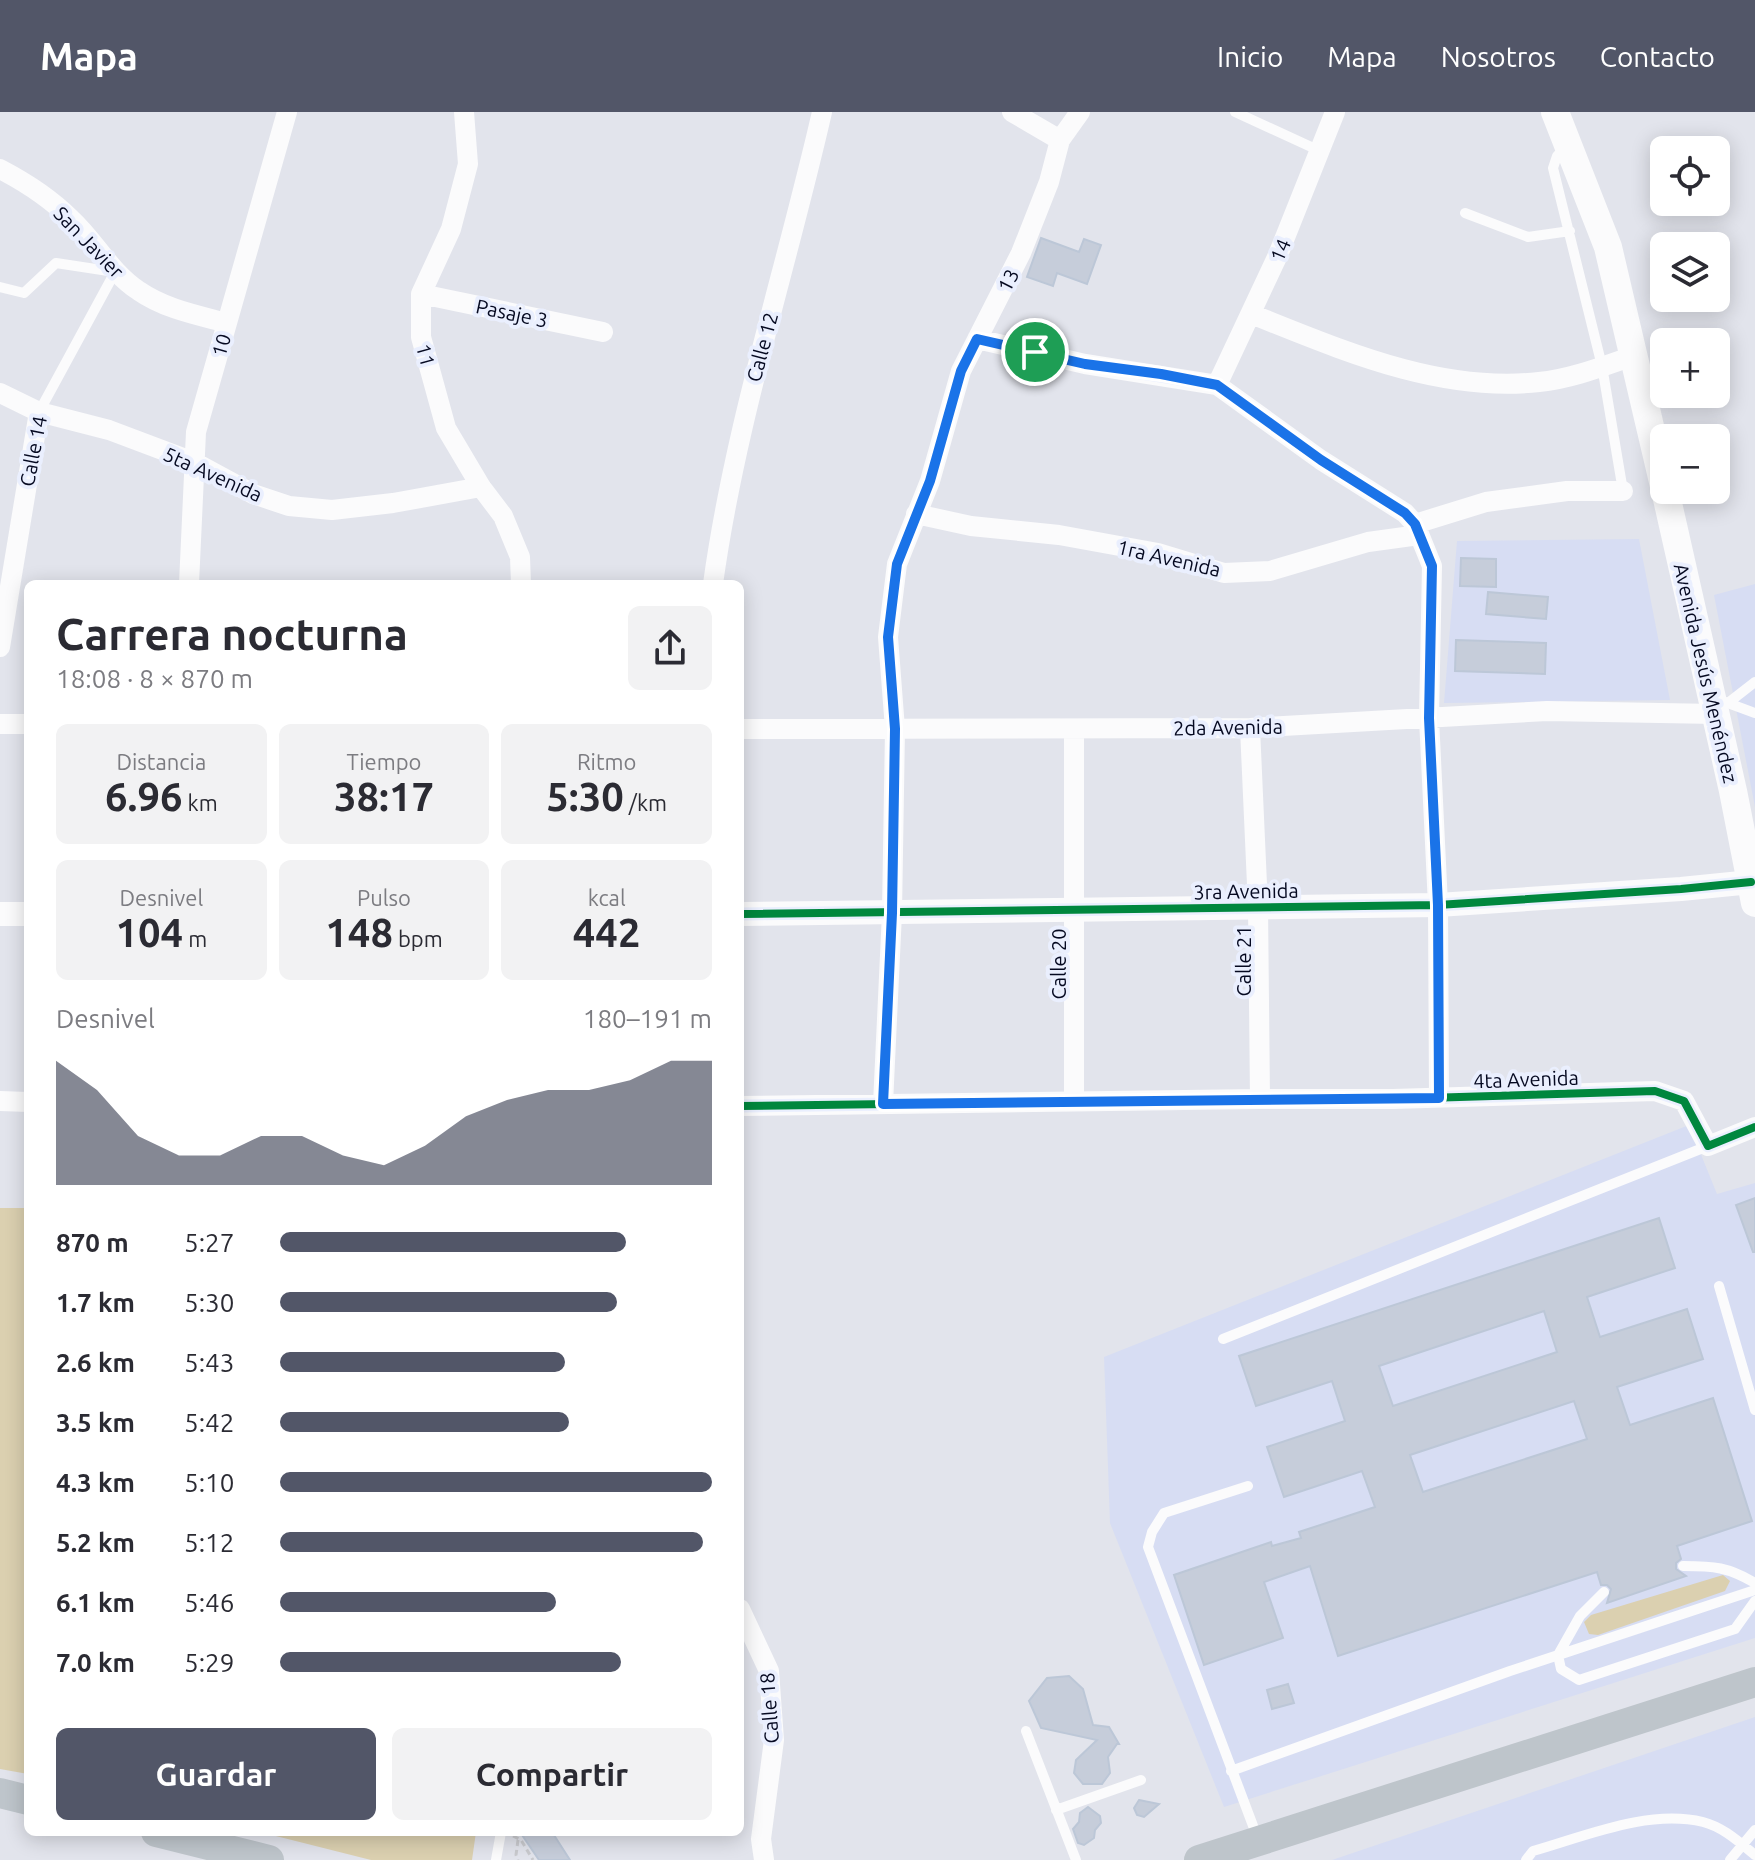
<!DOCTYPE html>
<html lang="es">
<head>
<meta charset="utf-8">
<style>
	body { margin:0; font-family:Ubuntu,sans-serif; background:#f2f2f3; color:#2b2b33; height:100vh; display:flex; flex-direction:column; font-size:30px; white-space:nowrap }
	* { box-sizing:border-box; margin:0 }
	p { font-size:26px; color:#7c7c81 }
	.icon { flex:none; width:44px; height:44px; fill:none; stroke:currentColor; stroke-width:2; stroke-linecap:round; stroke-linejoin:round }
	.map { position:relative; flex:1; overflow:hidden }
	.panel { position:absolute; left:24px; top:468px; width:720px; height:1256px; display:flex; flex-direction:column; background:#fff; border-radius:12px; box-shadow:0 4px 20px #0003 }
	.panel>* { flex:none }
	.tools { position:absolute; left:1650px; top:24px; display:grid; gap:16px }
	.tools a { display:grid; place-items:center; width:80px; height:80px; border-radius:12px; background:#fff; box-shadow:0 4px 20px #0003; font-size:40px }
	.pin { position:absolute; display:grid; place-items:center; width:68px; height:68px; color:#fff; margin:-34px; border:4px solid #fff; border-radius:50%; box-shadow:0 2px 8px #0007 }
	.round { display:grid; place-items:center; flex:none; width:84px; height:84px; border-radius:12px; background:#f2f2f3 }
	.overview { display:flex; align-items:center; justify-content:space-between; height:136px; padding:0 32px }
	h1 { font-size:44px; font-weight:700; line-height:60px }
	.figures { display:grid; grid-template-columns:repeat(3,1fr); gap:12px; height:136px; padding:8px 32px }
	.figures div { display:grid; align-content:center; border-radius:12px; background:#f2f2f3; text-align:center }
	.figures b { font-size:40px; font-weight:700 }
	.figures small { font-size:22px; font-weight:400 }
	.figures p { font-size:22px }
	.chart { height:224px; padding:16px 32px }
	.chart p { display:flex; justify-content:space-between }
	.chart svg { width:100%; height:144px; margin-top:8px; fill:#525668; opacity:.7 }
	.action { display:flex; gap:16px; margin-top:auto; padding:16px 32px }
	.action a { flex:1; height:92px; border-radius:12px; background:#525668; color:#fff; font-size:32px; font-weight:700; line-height:92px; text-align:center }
	.action a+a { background:#f2f2f3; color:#2b2b33 }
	ul { padding:0 32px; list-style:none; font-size:26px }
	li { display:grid; grid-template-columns:128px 96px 1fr; align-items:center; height:60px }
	li i { height:20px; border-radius:10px; background:#525668 }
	header { display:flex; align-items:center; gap:48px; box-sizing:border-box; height:112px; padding:0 40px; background:#525668; color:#fff }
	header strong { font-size:38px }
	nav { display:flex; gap:44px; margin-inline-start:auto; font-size:28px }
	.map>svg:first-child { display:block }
</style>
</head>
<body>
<header>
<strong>Mapa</strong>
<nav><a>Inicio</a><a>Mapa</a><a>Nosotros</a><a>Contacto</a></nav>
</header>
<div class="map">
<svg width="1755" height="1748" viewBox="0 0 1755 1748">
	<rect width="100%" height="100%" fill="#e2e4ec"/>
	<path fill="#d7ddf3" d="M1639,427L1670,588L1444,591L1457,429Z
		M1755,472V695L1714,483Z
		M1689,1013L1717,1082L1755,1071V1526L1224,1695L1110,1411L1104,1245Z
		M1755,1605V1748H1332Z"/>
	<path fill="#dbd0b0" d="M0,1096H28V1662L0,1657Z
		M1723,1463L1730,1469L1725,1479L1598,1523L1589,1522L1584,1510L1591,1503Z
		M260,1720H476L472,1748H371Z"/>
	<path fill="#c6cdda" stroke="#bcc7d7" stroke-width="2" fill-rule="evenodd" d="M1041,126L1079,140L1084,127L1101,133L1087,172L1057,161L1053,174L1027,165Z
		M1461,446L1496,447V475L1460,474Z
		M1488,480L1548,485L1546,507L1486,502Z
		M1456,528L1546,531L1545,562L1455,559Z
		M1755,1086V1140H1753L1736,1093Z
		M1659,1106L1675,1156L1587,1185L1600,1225L1687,1197L1703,1247L1617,1275L1630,1313L1713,1286L1752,1409L1677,1434L1681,1447L1676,1451V1457L1686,1464L1607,1491L1611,1477L1607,1473H1601L1597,1460L1338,1544L1310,1454L1264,1470L1283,1526L1204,1553L1174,1463L1271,1430L1272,1434L1301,1426L1299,1420L1375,1395L1362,1359L1284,1385L1267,1335L1345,1309L1332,1269L1256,1294L1239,1244ZM1544,1199L1557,1240L1393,1294L1379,1254ZM1574,1289L1587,1327L1423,1380L1410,1343Z
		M1069,1564L1083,1577L1093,1613L1109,1615L1119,1632H1117L1108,1645L1110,1661L1102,1672H1083L1074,1661L1076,1648L1097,1628L1041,1616L1029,1589L1047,1566Z
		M1288,1572L1294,1591L1272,1597L1267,1578Z
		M1139,1688L1159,1692L1144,1705L1137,1703L1134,1696Z
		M1088,1695L1100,1704L1101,1711L1095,1718L1094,1726L1084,1733L1078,1731L1073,1717L1079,1710L1080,1701Z
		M520,1720H552L570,1748H539Z"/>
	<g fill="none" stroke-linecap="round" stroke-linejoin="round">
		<path stroke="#c9cace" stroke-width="3" stroke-dasharray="6 4" stroke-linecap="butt" d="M513,1724L521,1728L533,1748
			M518,1728L516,1743L518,1748"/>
		<path stroke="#fbfbfc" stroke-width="10" d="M1235,0L1320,39
			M1567,34L1557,44L1553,56L1602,254L1623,379
			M1465,101L1528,125L1570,119
			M0,175L24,181L56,151L115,160L39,300
			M1717,587L1755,601
			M1728,591L1755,570
			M1719,1174L1755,1298
			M1223,1227L1708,1034
			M1248,1374L1164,1401L1152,1420L1148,1435L1258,1727
			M1683,1454C1714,1454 1728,1455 1755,1471
			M1604,1480L1580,1504L1558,1543L1561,1557L1579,1568L1735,1517L1755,1489
			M1026,1619L1076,1748
			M1231,1659L1510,1559L1755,1478
			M1056,1698L1141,1668
			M496,1748L501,1720
			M1526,1748L1533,1739C1586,1724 1648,1697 1703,1710C1723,1715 1739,1730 1755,1743
			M1730,1748L1755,1718"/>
		<path stroke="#fbfbfc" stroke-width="20" d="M464,0L468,52L451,117L421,182V225L446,316L481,375L503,404L520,445L521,472
			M1012,0L1060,28
			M0,57C25,70 51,87 71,107C96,130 110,160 139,179C165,197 197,203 227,211
			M421,182L603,220
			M1251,202C1342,238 1438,281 1539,270C1571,267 1604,254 1633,244
			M977,227L1085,252L1217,273L1321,348L1405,401L1415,412L1432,454L1429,606L1438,793L1439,986
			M1217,273L1278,143L1335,0
			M0,281L39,300L109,318L194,350L253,382L289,394L332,398L393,391L481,375
			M916,402L971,414L1059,423L1158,441L1224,461L1270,459L1368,430L1419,423
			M1415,412L1486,390L1567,379H1623
			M189,472L196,320L287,0
			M713,472C735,312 786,158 822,0
			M0,535L39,300
			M0,612H28
			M1250,616L1258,795L1260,987
			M740,617L1250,616L1547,599L1716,602
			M1074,617V990
			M0,989L28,990
			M883,992L892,801L895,617L888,525L897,452L930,369L961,259L1021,141L1049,70L1060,28L1080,0
			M740,994L1260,987H1393L1655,979L1684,989L1708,1034L1755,1015
			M740,1497L769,1559L774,1628L761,1727L764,1748"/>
		<path stroke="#fbfbfc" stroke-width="24" d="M0,802H28
			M740,802L1438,793L1681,777L1751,770"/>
		<path stroke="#fbfbfc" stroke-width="28" d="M1555,0L1608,135L1664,374
			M1665,378L1733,679L1755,791"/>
		<path stroke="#bec5cb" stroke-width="30" d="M0,1681L28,1688
			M156,1720L269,1748
			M1199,1748L1755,1570"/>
		<defs>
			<path id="cycleway" d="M977,227L1085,252L1217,273L1321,348L1405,401L1415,412L1432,454L1429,606L1438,793L1439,986
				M740,802L1438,793L1681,777L1751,770
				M740,994L1260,987H1393L1655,979L1684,989L1708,1034L1755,1015"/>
		</defs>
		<use href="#cycleway" stroke="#eaeffe" stroke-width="13"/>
		<use href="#cycleway" stroke="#00873e" stroke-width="8"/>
	</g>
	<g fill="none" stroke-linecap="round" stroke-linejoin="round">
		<defs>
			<path id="route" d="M977,227L1085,252L1161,262L1217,273L1321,348L1405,401L1415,412L1432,454L1429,606L1438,793L1439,986L883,992L892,801L895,617L888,525L897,452L930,369L961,259Z"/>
		</defs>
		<use href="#route" stroke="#fff" stroke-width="16"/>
		<use href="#route" stroke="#1a73e8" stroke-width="10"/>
	</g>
	<g text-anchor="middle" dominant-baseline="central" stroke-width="8" stroke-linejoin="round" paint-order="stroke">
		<g font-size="20" fill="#050921" stroke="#eaeffe">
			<text transform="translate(89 130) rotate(46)">San Javier</text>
			<text transform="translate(1280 138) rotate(-67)">14</text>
			<text transform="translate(1008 168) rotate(-63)">13</text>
			<text transform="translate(512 201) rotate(12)">Pasaje 3</text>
			<text transform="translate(221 233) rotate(-74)">10</text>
			<text transform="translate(762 235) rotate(-75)">Calle 12</text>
			<text transform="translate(426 243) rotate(75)">11</text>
			<text transform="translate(33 339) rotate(-79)">Calle 14</text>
			<text transform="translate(213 362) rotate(24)">5ta Avenida</text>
			<text transform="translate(1169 446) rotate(13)">1ra Avenida</text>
			<text transform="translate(1706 561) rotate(77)">Avenida Jesús Menéndez</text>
			<text transform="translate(1228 615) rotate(-1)">2da Avenida</text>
			<text transform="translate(1246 779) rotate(-1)">3ra Avenida</text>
			<text transform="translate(1243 849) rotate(-90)">Calle 21</text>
			<text transform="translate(1058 852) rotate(-90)">Calle 20</text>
			<text transform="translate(1526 967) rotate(-2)">4ta Avenida</text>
			<text transform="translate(769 1596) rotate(-94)">Calle 18</text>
		</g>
	</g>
</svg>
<div class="tools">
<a><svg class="icon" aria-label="locate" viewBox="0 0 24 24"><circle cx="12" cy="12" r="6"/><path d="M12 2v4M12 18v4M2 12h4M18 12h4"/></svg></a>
<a><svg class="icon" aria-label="layers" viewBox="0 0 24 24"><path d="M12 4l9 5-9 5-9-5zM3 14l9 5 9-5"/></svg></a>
<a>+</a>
<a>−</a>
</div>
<div class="pin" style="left:1035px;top:240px;background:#1e9e55"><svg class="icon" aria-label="arrive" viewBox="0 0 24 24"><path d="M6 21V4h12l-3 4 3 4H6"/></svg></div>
<section class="panel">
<div class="overview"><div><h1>Carrera nocturna</h1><p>18:08 · 8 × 870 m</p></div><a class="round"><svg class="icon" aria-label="share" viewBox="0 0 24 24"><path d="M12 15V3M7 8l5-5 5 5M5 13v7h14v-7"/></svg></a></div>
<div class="figures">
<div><p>Distancia</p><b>6.96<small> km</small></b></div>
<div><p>Tiempo</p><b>38:17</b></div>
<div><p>Ritmo</p><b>5:30<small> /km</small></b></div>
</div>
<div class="figures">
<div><p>Desnivel</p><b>104<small> m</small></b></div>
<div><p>Pulso</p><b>148<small> bpm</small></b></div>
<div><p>kcal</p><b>442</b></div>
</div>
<div class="chart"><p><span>Desnivel</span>180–191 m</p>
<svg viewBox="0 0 160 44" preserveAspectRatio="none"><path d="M0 44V6L10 15L20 29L30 35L40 35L50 29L60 29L70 35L80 38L90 32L100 23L110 18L120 15L130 15L140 12L150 6L160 6V44z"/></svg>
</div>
<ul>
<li><b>870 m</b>5:27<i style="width:80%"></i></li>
<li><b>1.7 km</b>5:30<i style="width:78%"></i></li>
<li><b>2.6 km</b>5:43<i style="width:66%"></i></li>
<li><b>3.5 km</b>5:42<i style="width:67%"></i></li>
<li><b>4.3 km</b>5:10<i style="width:100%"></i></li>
<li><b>5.2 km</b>5:12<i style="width:98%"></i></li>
<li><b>6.1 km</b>5:46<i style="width:64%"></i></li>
<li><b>7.0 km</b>5:29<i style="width:79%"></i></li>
</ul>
<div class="action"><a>Guardar</a><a>Compartir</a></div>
</section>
</div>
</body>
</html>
